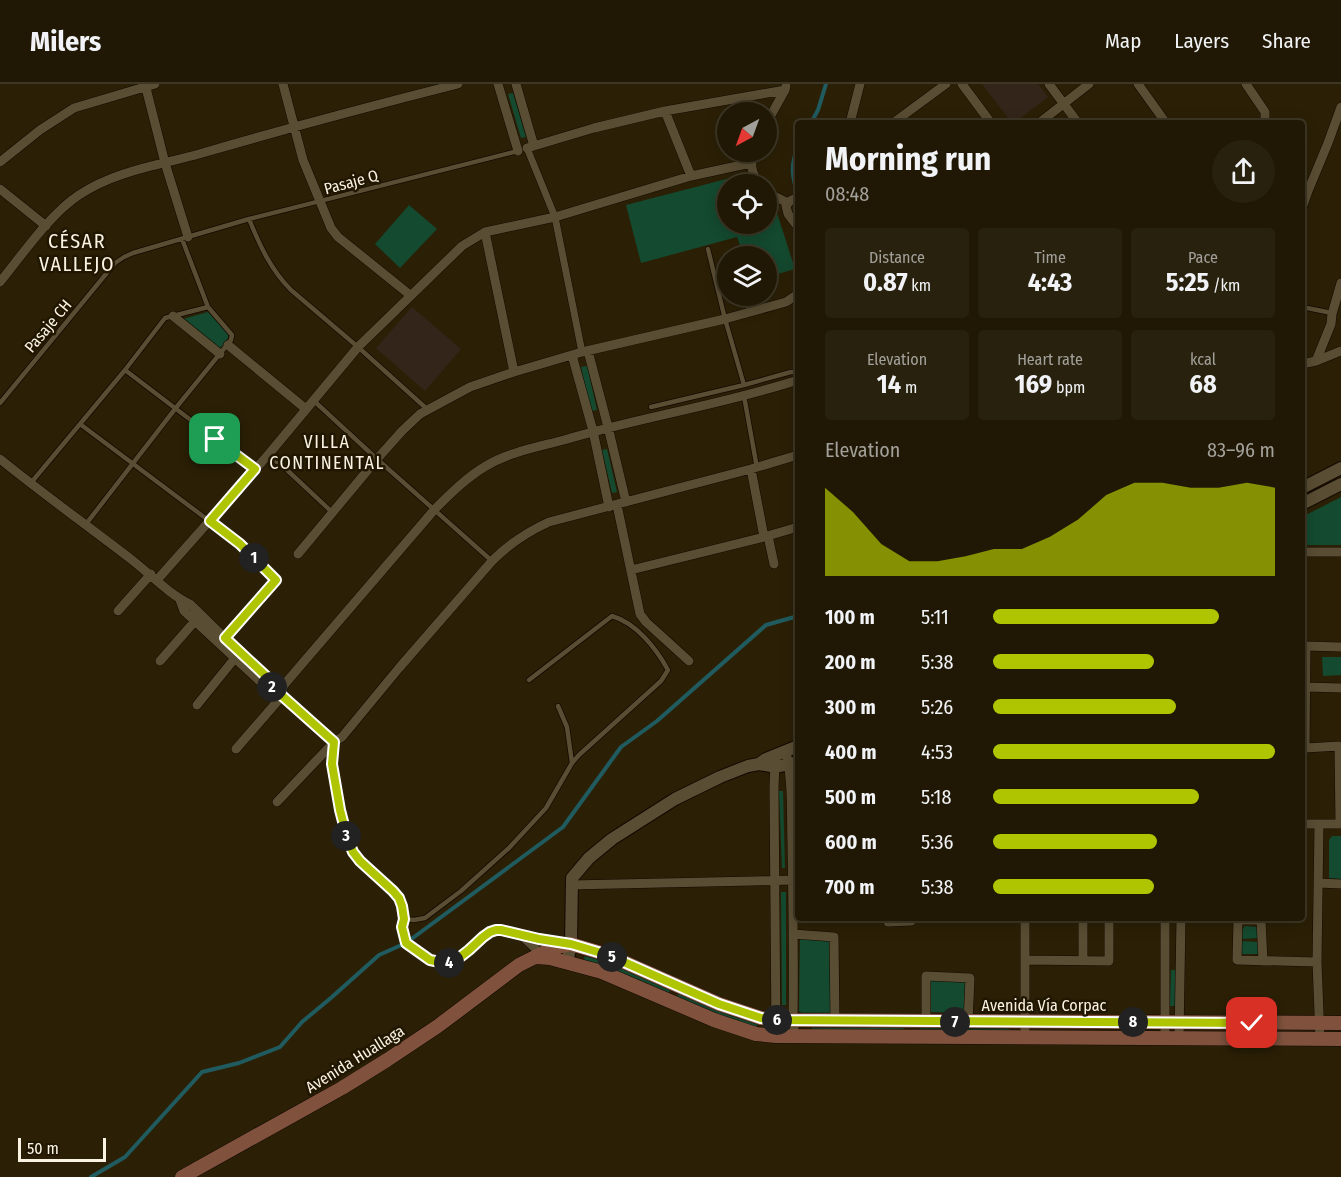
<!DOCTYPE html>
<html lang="en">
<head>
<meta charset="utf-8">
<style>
	body { margin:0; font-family:"Fira Sans Condensed",sans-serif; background:#28210e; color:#f1f3f6; height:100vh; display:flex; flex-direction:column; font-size:22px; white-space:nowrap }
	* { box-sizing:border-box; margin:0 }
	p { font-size:20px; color:#a2a09a }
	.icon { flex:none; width:33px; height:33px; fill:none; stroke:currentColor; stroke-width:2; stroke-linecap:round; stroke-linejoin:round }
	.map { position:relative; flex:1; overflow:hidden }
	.details { position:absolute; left:795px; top:36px; width:510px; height:801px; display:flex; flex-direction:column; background:#201804; border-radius:6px; box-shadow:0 3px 15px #0003,0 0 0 2px #3d3726 }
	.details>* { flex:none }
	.needle { width:39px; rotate:221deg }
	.fabs { position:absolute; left:717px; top:18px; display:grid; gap:12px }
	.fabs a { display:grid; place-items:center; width:60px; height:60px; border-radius:50%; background:#201804; box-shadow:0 3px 15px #0003,0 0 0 2px #3d3726; font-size:30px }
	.scale { position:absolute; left:18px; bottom:15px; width:88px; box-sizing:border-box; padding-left:6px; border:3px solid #faf3e3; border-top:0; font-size:16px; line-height:21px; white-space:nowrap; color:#faf3e3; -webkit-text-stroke:4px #211600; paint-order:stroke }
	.pin { position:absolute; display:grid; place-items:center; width:51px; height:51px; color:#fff; margin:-26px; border-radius:12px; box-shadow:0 3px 9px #0006 }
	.km { position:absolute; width:30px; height:30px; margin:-15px; border-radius:50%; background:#222; color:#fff; font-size:16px; line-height:30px; text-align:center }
	.round { display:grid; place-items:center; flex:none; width:63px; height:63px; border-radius:32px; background:#28210e }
	.summary { display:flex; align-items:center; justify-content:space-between; height:102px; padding:0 30px }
	h1 { font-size:33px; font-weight:700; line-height:45px }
	.figures { display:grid; grid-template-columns:repeat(3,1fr); gap:9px; height:102px; padding:6px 30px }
	.figures div { display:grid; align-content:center; border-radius:6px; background:#28210e; text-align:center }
	.figures b { font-size:26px; font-weight:700 }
	.figures small { font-size:16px; font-weight:400 }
	.figures p { font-size:16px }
	.chart { height:168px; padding:12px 30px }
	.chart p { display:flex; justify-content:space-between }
	.chart svg { width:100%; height:108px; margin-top:6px; fill:#b0c502; opacity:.7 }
	ul { padding:0 30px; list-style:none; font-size:20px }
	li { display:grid; grid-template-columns:96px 72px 1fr; align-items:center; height:45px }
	li i { height:15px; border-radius:8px; background:#b0c502 }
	header { display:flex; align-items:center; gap:36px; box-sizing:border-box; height:84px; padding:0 30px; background:#201804; border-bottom:2px solid #3d3726 }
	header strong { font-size:28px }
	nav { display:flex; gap:33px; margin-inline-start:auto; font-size:21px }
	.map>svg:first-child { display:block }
</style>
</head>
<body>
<header>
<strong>Milers</strong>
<nav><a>Map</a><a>Layers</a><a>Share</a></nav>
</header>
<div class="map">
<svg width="1341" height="1093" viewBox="0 0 1341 1093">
	<rect width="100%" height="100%" fill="#2b2006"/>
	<path fill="#34251a" d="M982,0H1038L1048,13L1014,39H1012Z
		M412,223L461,265L425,307L376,264Z"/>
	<path fill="#144a2f" d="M513,9L526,53L521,54L508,10Z
		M738,92L743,100H728V140H766L767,129H777L795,185L767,193L766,172H744L737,153L641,179L626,121Z
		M409,121L437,145L400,184L375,160Z
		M208,228L228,249V254L220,265L183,235Z
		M587,282L597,326L591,327L581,283Z
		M607,365L617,408L612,409L602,366Z
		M1341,413V461H1302V433Z
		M1322,573H1341V591L1323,592Z
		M779,707H783L785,784H782Z
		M1332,752H1341V795L1329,794V756Z
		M781,808H786V921H782Z
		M1245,842L1256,843L1258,845V854L1242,855V846Z
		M800,854H832L831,930H803L799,927Z
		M1242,857L1258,858V870H1242Z
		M585,872L608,878L671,904L668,911L583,878Z
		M1171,886H1175V922H1170Z
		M967,895L966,929L930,928V896Z
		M679,908L758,938L756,945L676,915Z
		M904,942L903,947L812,948V943Z
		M920,943H1009V948H920Z"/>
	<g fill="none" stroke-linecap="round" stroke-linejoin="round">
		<path stroke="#205b5f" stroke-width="4" d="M811,39L818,26L826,0
			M798,111C792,93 790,81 798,63
			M91,1093L125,1073L202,988L239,979L280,963L302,938L332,913L379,871L406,859L563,743L621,663L657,637L766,541L798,532"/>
		<defs>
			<path id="service" d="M249,135C260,162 271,186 291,206L358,263L427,325
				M708,165L725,235L744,301L791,288H798
				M1302,223L1332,229
				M125,286L255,385
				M744,312L757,384
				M313,316L377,375L492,477
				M0,319L115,179L124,173L133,169L249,135L518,67
				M651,323L744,301
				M80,340L240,460L276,496L225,554
				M268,371L287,386L333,429
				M30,400L125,286L165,234L208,223
				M86,440L175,325L231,256L232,251L208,223L182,155
				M558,622L567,643L572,679
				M404,835L414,836L425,834L461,807L509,764L546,724L572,679L579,671L661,597L668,586C656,564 636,539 612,532L529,596"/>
			<path id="pedestrian" d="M527,64L555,133L582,268"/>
			<path id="minor" d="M145,0L165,79L188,153
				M283,0L303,76L331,144L338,153L410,211
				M498,0L518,67
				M516,0L534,62
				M962,0L991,39
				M1049,0L1078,39
				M1138,0L1166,39
				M1246,0L1265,28V39
				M665,27L691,92
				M850,39L860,0
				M893,39L946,0
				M1039,39L1089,0
				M766,40L785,6L786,2
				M527,64L594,44L665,27L785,6
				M754,68C750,81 751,89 760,100
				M0,78L40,46L74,24L155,0
				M0,105L46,142
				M766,107L772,111L788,119
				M798,113L790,117L786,122L788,130L798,143
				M1302,124L1308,107L1328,59L1341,23
				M485,148L514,288
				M0,198C22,171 50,130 79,111C115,87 159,81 199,70C285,45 371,22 458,0
				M173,232L220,270
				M228,261L306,325
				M588,267L608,343L626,418
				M572,271L593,347L609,423
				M1316,277L1331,240L1332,230L1341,199
				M1302,280L1316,277L1341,267
				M0,375C43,410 88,442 132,476C150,490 170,511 190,520L239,568L269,595L270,601L334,658
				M751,385L764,453
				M617,421L640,530L646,538L689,577
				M768,452L774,480
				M1302,468H1341
				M298,470L377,375L402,347L420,330L470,303L514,288L582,268L725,235L786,218L798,210
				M631,486L764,453L798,443
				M157,496L268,371L358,263L462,162L485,148L555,133L691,92L751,79
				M180,516L184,527L264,601H270
				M118,527L151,490
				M160,577L195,537
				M1306,603L1341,604
				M197,621L235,574
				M334,658L332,680L340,726L347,753L353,768L360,777L393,807L399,815L403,822V835L402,843L406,859C437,883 447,887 476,859C484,852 491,847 501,846L539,855L566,859
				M236,665L282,612L283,602L434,426C450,410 467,393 486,382C509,368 538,363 564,356C641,333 721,321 798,296
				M786,668C793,698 791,730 792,760C793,819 794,878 793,937L795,952
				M775,677L774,704L776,952
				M277,718L334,658L342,653L399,584L492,477C509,460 527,448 549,438L751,385L798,371
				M1302,740H1341
				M1319,740L1317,878L1320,955
				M1340,740L1339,662L1305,664L1306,562L1341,563
				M1319,799L1341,800
				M571,801L798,796
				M888,834V838L911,837V834
				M1083,834V876
				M793,850L834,853L835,937
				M521,851L535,864L537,873
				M1025,876L1109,877V834H1097
				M1263,877L1261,836H1238L1237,876L1317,878
				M926,937V892L970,894L968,938
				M1025,954V834
				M1165,954V834
				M1179,954L1181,834"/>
			<path id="tertiary" d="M1302,404L1341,384
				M1302,420L1341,400
				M759,680L776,683L798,678
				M567,879L571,860L572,794L589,774L612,755L675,715L720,693L748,682L759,680L766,675L798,662"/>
			<path id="secondary" d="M537,873L550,874L602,888L714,936L756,950L776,952L1341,955
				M182,1093L342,1004L387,976L438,942L519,881L553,864L571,860L608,871L719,920L761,934L776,936L1341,939"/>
		</defs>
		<use href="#service" stroke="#130900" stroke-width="6"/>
		<use href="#pedestrian" stroke="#130900" stroke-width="8"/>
		<use href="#minor" stroke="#130900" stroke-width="10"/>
		<use href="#tertiary" stroke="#130900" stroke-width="14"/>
		<use href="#secondary" stroke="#130900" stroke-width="15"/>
		<use href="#service" stroke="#594d33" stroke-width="4.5"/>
		<use href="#pedestrian" stroke="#594d33" stroke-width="7"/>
		<use href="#minor" stroke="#594d33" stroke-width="9"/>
		<use href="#tertiary" stroke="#594d33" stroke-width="12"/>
		<use href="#secondary" stroke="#80523e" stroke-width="14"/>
	</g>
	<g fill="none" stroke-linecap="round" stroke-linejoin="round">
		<defs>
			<path id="route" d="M215,355L255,385L210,437L240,460L276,496L225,554L269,595L270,601L334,658L332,680L340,726L347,753L353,768L360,777L393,807L399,814L402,822L404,835L402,843L406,859L430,876L445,879L455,877L469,866L483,853L490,848L496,846H501L539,855L571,860L608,871L719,920L761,934L776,936L1252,939"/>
		</defs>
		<use href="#route" stroke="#fff" stroke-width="12"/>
		<use href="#route" stroke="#b0c502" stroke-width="8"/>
	</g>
	<g text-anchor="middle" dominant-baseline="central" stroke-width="5" stroke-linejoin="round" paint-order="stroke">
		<g font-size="16" fill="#faf3e3" stroke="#211600">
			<text transform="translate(351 98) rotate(-15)">Pasaje Q</text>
			<text transform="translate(48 242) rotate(-50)">Pasaje CH</text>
			<text x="1044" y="921">Avenida Vía Corpac</text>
			<text transform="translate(355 975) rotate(-32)">Avenida Huallaga</text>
		</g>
		<g font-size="18" letter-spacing="1.5" fill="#faf3e3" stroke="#211600">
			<text x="327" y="358">VILLA<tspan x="327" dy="21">CONTINENTAL</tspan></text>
		</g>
		<g font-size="20" letter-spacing="1.5" fill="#faf3e3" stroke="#211600">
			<text x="77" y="157">CÉSAR<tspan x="77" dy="23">VALLEJO</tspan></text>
		</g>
	</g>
</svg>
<div class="fabs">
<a><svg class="needle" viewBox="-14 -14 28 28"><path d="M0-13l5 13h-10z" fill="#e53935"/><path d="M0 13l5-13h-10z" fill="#a2a09a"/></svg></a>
<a><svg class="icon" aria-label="locate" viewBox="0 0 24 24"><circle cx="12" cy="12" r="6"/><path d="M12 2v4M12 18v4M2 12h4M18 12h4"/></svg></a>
<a><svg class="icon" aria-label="layers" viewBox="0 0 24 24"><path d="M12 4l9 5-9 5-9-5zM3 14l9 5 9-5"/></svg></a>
</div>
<div class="scale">50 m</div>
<div class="pin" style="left:215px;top:355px;background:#1e9e55"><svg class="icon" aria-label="arrive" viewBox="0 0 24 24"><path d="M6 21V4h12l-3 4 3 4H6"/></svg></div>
<div class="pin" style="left:1252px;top:939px;background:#d93025"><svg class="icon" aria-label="check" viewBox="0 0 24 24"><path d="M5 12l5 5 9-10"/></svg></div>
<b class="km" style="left:254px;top:474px">1</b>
<b class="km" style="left:272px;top:603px">2</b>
<b class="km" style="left:346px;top:752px">3</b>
<b class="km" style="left:449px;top:879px">4</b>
<b class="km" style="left:612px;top:873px">5</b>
<b class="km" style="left:777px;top:936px">6</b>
<b class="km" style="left:955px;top:938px">7</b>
<b class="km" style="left:1133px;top:938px">8</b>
<section class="details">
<div class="summary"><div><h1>Morning run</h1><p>08:48</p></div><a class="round"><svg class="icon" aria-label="share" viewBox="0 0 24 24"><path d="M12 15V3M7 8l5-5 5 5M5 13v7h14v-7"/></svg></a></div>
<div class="figures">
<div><p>Distance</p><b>0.87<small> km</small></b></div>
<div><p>Time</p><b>4:43</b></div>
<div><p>Pace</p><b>5:25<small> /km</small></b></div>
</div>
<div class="figures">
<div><p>Elevation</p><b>14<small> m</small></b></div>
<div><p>Heart rate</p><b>169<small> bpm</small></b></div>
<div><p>kcal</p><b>68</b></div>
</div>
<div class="chart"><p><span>Elevation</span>83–96 m</p>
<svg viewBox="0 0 160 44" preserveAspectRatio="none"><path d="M0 44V8L10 18L20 31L30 38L40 38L50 36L60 33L70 33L80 28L90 21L100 11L110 6L120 6L130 8L140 8L150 6L160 8V44z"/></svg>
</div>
<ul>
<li><b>100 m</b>5:11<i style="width:80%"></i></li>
<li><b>200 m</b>5:38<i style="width:57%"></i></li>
<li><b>300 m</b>5:26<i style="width:65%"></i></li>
<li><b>400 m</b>4:53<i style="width:100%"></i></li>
<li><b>500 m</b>5:18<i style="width:73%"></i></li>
<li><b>600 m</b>5:36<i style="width:58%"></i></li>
<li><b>700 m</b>5:38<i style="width:57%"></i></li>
</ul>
</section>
</div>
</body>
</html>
